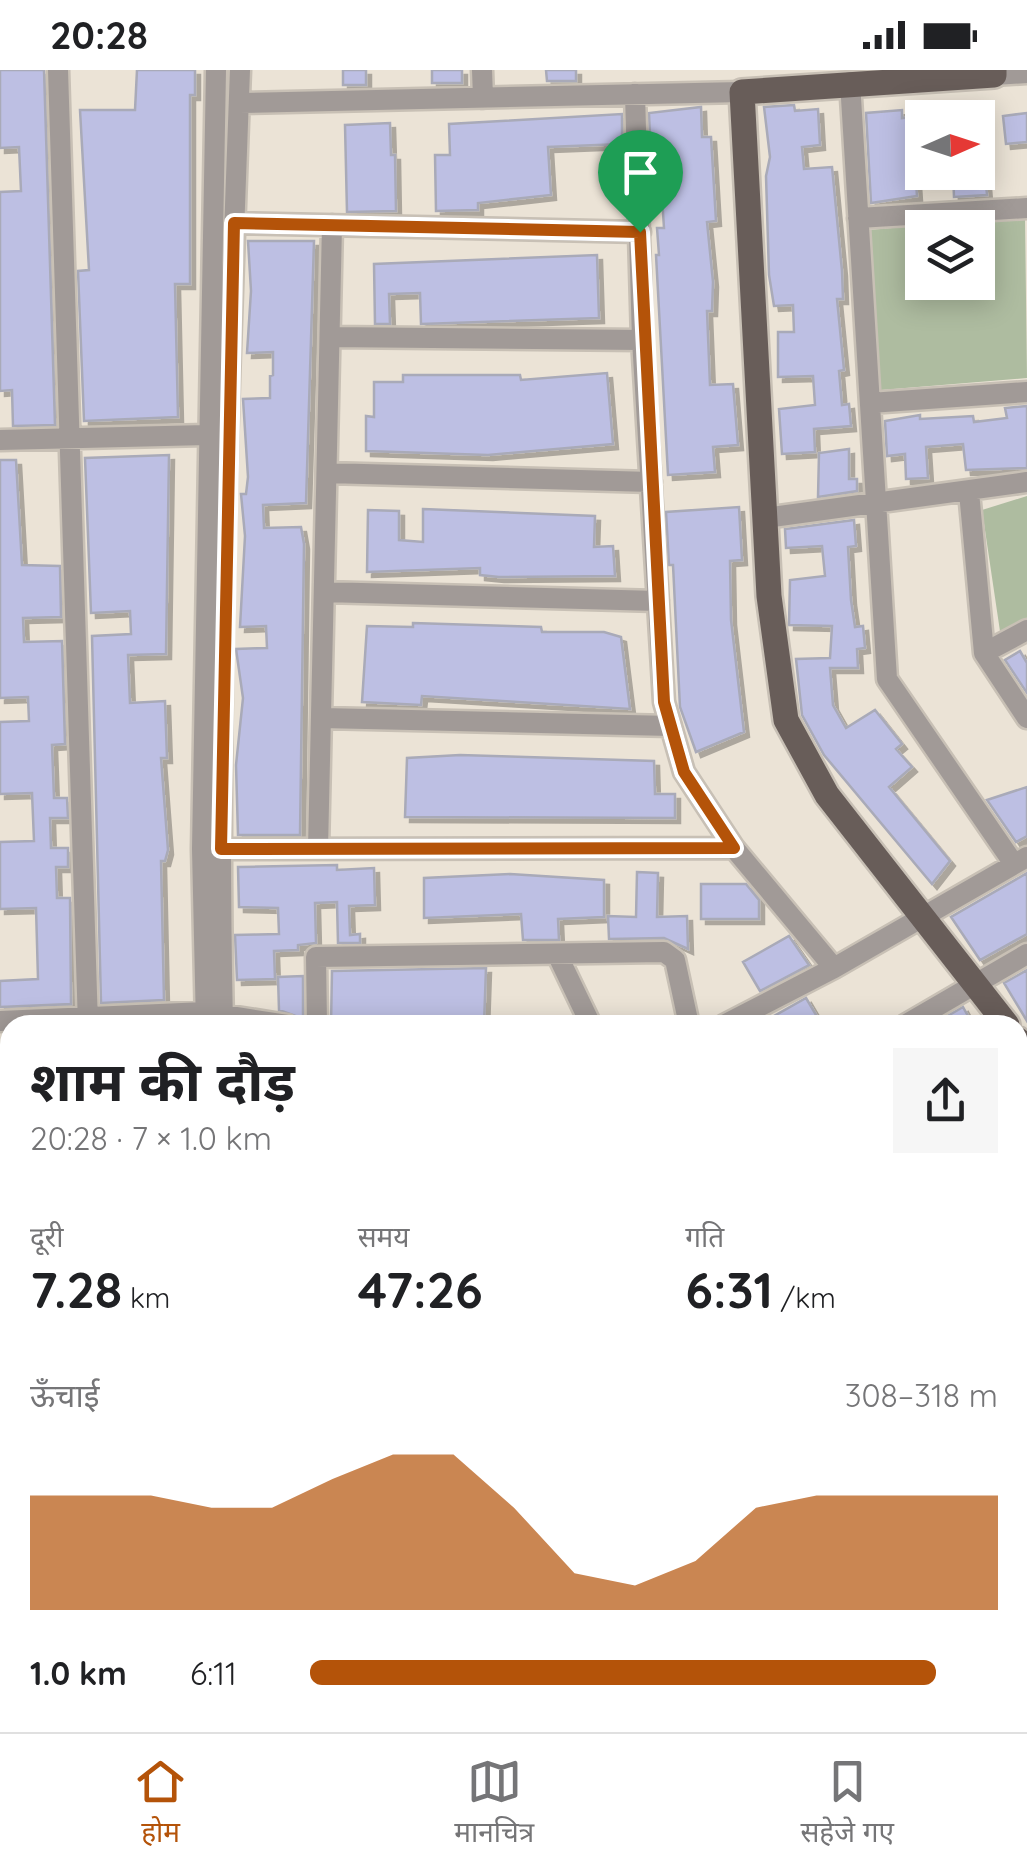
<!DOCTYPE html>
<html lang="hi">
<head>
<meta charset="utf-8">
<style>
	body { margin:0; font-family:Quicksand,"Noto Sans Devanagari",sans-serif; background:#f6f6f6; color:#202124; height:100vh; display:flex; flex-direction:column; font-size:38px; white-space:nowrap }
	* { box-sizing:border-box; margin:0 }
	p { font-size:32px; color:#757577 }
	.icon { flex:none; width:55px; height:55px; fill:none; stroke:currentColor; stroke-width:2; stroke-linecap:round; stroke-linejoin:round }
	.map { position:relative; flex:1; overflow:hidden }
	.panel { position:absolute; left:0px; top:945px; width:1028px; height:718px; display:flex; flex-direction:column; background:#fff; border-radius:30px 30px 0 0; box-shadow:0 5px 25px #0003 }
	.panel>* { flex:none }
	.needle { width:65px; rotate:87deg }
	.buttons { position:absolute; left:905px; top:30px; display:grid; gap:20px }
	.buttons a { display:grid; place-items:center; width:90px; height:90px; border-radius:0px; background:#fff; box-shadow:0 5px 25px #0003; font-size:50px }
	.pin { position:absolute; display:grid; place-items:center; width:85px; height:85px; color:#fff; margin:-102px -42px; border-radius:50% 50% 50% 0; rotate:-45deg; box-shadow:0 0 10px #0007 }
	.pin .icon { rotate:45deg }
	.round { display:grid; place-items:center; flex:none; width:105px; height:105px; border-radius:0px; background:#f6f6f6 }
	.summary { display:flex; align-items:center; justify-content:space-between; height:170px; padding:0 30px }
	h1 { font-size:55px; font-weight:700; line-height:75px }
	.stats { display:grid; grid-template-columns:repeat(3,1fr); gap:15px; height:170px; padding:10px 30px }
	.stats div { display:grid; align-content:center }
	.stats b { font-size:50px; font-weight:700 }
	.stats small { font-size:28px; font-weight:400 }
	.stats p { font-size:28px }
	.chart { height:280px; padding:20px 30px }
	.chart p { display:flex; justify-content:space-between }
	.chart svg { width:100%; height:180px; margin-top:10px; fill:#b45309; opacity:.7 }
	ul { padding:0 30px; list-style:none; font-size:32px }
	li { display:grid; grid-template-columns:160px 120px 1fr; align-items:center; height:75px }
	li i { height:25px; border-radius:12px; background:#b45309 }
	.status { display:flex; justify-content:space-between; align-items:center; height:70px; padding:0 50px; background:#fff; direction:ltr }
	.status svg { height:28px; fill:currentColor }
	.menu { display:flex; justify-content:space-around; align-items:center; height:140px; border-top:2px solid #e0e0e0; background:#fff; font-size:28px; color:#757577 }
	.menu a { display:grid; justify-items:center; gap:5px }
	.menu .selected { color:#b45309 }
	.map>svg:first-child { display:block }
</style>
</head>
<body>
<div class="status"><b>20:28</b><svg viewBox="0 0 49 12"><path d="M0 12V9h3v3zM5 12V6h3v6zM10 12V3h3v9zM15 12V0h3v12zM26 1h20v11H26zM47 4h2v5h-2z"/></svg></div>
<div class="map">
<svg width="1027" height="1662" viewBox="0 0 1027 1662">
	<defs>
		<filter id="shadow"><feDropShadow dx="5" dy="5" stdDeviation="0" flood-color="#0004"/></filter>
	</defs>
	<rect width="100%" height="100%" fill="#ebe3d6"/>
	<path fill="#aebca0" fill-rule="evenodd" d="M1025,147L1027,308L881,320L868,160ZM922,158H978V212H922Z
		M1027,426V554L1001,568L982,440Z
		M1018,1345L1027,1357V1451L1018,1404Z"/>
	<path fill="#bdbfe3" stroke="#a9aab8" stroke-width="2.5" filter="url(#shadow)" d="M0,0H44L55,355L13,356L12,320L0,321V122L21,121L19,77L0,78Z
		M137,0H195V25H190V214H175L178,347L84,351L78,201L89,200L80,40H135Z
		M343,0H366V15H343Z
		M432,0H462V13H432Z
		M546,0H576V11H547Z
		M980,34L981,48H946L945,37Z
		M794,35L795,41L818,39L820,75L802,77L804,99L832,97L842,201L843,229H837L844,300L839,301L842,335L849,334L851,356L814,359L815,382L782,384L779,339L815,335L813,306L778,307V262H794L793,235L774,236L769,205L766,106L770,87L764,37Z
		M701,37L702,67H711L716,151L707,152L713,212L712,241H707L710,315L733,314L738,375L713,377L715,402L668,405L656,185H659L657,158H664L658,66L650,67L649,43Z
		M902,40V48L922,46V81L914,82L917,126L871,133L866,43Z
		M1027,43V72L1006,74L1003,46Z
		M622,44V74L548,77L551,125L478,133V140L436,141L435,85H450L449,54Z
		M390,53L391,85H395L396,141L347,142L345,55Z
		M953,102H985L987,125L954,127Z
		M248,171H314L306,433L263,435L264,458L301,457L304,474L300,765H238L236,695L243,628L236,579L267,578L266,556L240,557L245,466L241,424H246L248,407L243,329L270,328V306L273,305V282L247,283L251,221Z
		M597,185L599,248L421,254L420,223L389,224L390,254H375L374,194Z
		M607,303L613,374L488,385L366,381V346L374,347V312H403V305H520L521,310Z
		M1027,336V398L966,400L963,374L926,377L928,408L906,409L905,384L887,386L885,351L920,345V349L973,346L974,352L1007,348L1005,338Z
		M849,379V409H857V421L818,427L819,383Z
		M169,385L166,584L128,585L130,633L165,631L167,688H161L168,780L165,791H161L164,930L101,933L92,566L131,564L130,541L91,543L85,388Z
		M0,390H16L22,495L60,496L61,547L23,548L24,572L62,571L65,674L52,675L54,728H67L68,748H50L51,778H68V797H56L57,828H70L71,934L0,937V911L38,909L36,838L0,839V772L34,771L32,723L0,724V652L29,651L28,627L0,628Z
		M739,437L742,490L730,491L731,550L744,662L696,682L680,637L673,495H669L666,442Z
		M423,439L595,446L594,477L613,476L615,506L499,507L480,505V498L367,502L368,440L399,441V470L423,472Z
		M854,450L856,476L848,477L851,530L855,557L863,556L865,578L857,579L858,598H830L833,635L846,658L875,640L902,674L896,679L912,697L889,717L950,791L932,814L824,685L802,645L796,589L830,588L832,556L789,555L790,510L825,506L822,476L786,478L785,459Z
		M413,553L541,557L542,562H604L621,567L630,639L422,626L421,635L362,632L367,556L413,557Z
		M1020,581L1027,593V623L1005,590Z
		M460,685L654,691L655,724H675V748L405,747L407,688Z
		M1027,717V766L1016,772L987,730Z
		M337,795V800L374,798L375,835L349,836L350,865L360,864V873H338L337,832L315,833L316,873L298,875V880L274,881L275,909L237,910L235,865L279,864L278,838L239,837L238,797Z
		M637,802L658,803L657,847L687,846L688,879L664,868L609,869L608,846L636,847Z
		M1027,803V864L980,890L951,847Z
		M510,804L604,810V847L558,849L559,870H523L521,844L424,848V808Z
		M701,814H746L759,830V849H701Z
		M789,866L809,895L760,921L743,892Z
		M486,898L484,955H331L332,901Z
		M1027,900V951L1004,913Z
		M303,906V947H298L279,940L278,907Z
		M806,928L819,950L809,955H758Z
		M963,937L973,955H932Z"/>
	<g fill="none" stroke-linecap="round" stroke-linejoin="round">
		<defs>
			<path id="minor" d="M58,0L88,955
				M482,0L483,28
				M994,5L1027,3
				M850,12L887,609L1014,794
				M635,24L642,270L664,632L684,702L734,778L834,898
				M239,33L742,22
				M858,148L1027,138
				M234,153L640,162
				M330,267L642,270
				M870,333L1027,322
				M0,370L206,365
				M327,403L651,412
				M969,422L984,583L1027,648
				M765,448L1027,412
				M324,522L658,531
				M984,583L1027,560
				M322,648L671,656
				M221,779L734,778
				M318,779L332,155
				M557,884L591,955
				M0,951L205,942L287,955
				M206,955L202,779L216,0
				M223,955C216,637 228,318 240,0
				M317,955L316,887L664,882L675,890L689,955
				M724,955L834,898L1027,787
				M905,955L1027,884
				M0,996L10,1123L0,1207
				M1018,1197L1027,1209
				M1018,1324L1027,1336
				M0,1338L10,1333
				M0,1404L10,1399
				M1018,1459L1027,1506
				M0,1486L10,1480
				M1018,1608H1027
				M370,1652L376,1662
				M510,1652L516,1662
				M671,1652V1662
				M0,1655L4,1662
				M206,1662L223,1652
				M536,1662L554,1652"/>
			<path id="major" d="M994,0V5L742,22L769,526L786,650L827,725L1007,955
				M1018,970L1027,984
				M1018,1014L1027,1008
				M1018,1045L1027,1040
				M0,1598L10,1592
				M0,1630L10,1624"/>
		</defs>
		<use href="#minor" stroke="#c8c0b5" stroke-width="25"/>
		<use href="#major" stroke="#c8c0b5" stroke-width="30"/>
		<use href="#minor" stroke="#a19a97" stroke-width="20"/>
		<use href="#major" stroke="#685d59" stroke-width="25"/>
	</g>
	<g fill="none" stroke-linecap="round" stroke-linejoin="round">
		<defs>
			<path id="route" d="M234,153L640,162L664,632L684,702L734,778L221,779Z"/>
		</defs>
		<use href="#route" stroke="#fff" stroke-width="20"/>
		<use href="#route" stroke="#b45309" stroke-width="12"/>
	</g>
</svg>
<div class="buttons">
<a><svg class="needle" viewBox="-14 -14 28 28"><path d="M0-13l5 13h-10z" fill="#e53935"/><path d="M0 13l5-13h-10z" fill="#757577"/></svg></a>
<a><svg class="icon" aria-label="layers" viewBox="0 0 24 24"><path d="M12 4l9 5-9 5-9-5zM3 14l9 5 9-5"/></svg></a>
</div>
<div class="pin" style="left:640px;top:162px;background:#1e9e55"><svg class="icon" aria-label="arrive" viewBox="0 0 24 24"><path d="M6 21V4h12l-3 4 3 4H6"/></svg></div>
<section class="panel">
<div class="summary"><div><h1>शाम की दौड़</h1><p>20:28 · 7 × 1.0 km</p></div><a class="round"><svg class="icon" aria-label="share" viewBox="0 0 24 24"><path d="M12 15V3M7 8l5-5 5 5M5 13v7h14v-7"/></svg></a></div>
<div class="stats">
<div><p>दूरी</p><b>7.28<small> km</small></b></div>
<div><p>समय</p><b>47:26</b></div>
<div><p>गति</p><b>6:31<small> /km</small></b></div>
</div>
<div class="chart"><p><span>ऊँचाई</span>308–318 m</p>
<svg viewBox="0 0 160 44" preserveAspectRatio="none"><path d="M0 44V16L10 16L20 16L30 19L40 19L50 12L60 6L70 6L80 19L90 35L100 38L110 32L120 19L130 16L140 16L150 16L160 16V44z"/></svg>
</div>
<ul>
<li><b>1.0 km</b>6:11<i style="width:91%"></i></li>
</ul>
</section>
</div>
<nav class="menu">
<a class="selected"><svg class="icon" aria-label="home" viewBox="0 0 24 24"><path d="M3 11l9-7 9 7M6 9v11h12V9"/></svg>होम</a>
<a><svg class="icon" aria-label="map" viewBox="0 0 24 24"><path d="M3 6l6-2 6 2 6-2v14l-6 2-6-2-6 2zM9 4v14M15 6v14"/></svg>मानचित्र</a>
<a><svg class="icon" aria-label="saved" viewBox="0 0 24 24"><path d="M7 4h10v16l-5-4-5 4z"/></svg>सहेजे गए</a>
</nav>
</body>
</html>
